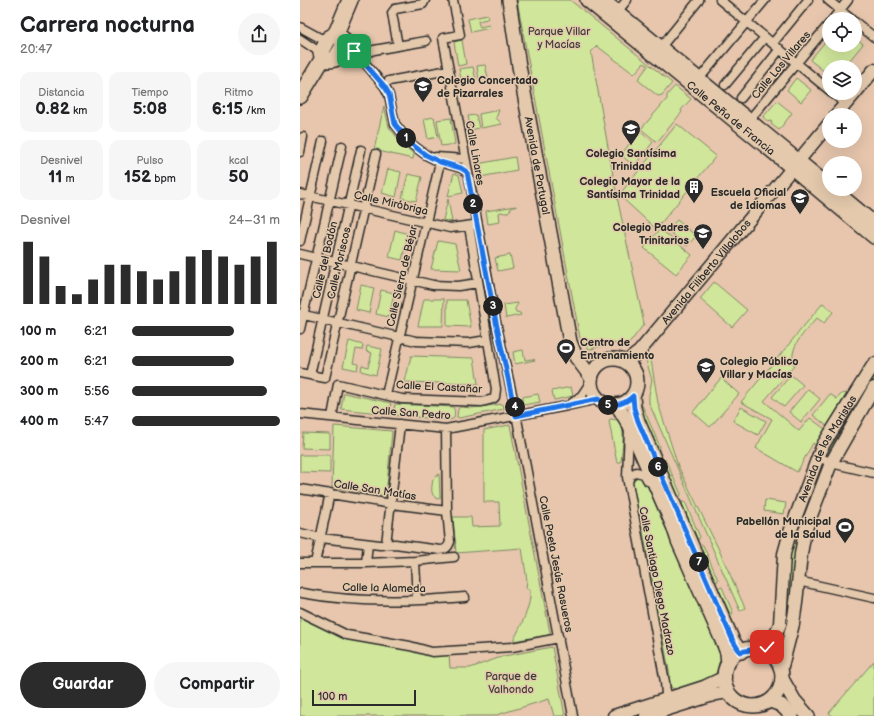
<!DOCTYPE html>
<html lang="es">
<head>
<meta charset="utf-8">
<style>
	body { margin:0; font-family:"Balsamiq Sans",sans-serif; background:#f6f6f6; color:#202124; height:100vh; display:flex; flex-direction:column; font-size:15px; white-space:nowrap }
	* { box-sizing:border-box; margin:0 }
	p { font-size:13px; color:#757577 }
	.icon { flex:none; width:22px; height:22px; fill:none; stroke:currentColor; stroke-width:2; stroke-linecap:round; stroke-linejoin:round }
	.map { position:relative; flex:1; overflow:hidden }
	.details { display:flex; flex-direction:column; background:#fff; width:300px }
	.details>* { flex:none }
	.fabs { position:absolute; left:522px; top:12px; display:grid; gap:8px }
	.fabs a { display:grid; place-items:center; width:40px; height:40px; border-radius:50%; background:#fff; box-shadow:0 4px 16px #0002; font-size:20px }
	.scale { position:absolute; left:12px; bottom:10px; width:104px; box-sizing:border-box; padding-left:4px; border:2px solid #2b2b2b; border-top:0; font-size:11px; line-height:14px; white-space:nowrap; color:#2b2b2b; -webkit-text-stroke:3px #e4c9ac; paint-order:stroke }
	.pin { position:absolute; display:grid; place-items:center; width:34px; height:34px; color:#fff; margin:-17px; border-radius:8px; box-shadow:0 2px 6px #0006 }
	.km { position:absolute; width:20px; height:20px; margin:-10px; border-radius:50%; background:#222; color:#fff; font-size:11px; line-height:20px; text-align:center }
	.round { display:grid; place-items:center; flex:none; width:42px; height:42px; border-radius:21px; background:#f6f6f6 }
	.head { display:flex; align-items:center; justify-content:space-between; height:68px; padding:0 20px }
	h1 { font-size:22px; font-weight:700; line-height:30px }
	.metrics { display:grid; grid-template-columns:repeat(3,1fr); gap:6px; height:68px; padding:4px 20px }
	.metrics div { display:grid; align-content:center; border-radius:10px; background:#f6f6f6; text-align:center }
	.metrics b { font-size:17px; font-weight:700 }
	.metrics small { font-size:11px; font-weight:400 }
	.metrics p { font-size:11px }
	.chart { height:112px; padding:8px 20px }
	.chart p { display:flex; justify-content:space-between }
	.chart svg { width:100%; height:72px; margin-top:4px; stroke:#2b2b2b; stroke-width:6 }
	.primary-button { display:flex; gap:8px; margin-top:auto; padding:8px 20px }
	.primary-button a { flex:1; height:46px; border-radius:24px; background:#2b2b2b; color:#fff; font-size:16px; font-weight:700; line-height:46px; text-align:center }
	.primary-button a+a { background:#f6f6f6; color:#202124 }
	ul { padding:0 20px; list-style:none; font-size:13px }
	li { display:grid; grid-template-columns:64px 48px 1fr; align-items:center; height:30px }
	li i { height:10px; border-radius:5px; background:#2b2b2b }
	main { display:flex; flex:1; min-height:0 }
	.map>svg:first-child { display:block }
</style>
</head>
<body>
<main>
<section class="details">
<div class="head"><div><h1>Carrera nocturna</h1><p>20:47</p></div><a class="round"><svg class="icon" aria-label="share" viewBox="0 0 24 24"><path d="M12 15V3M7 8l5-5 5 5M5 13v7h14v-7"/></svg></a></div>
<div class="metrics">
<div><p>Distancia</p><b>0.82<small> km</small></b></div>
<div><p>Tiempo</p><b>5:08</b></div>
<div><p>Ritmo</p><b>6:15<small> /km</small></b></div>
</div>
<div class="metrics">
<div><p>Desnivel</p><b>11<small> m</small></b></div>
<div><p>Pulso</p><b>152<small> bpm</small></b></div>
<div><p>kcal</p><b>50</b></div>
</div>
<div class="chart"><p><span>Desnivel</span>24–31 m</p>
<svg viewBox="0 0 160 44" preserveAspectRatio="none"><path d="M5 44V6M15 44V15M25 44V33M35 44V38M45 44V29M55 44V20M65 44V20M75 44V24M85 44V29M95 44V24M105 44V15M115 44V11M125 44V15M135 44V20M145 44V15M155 44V6"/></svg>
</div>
<ul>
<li><b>100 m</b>6:21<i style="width:69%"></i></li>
<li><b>200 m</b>6:21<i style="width:69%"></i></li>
<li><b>300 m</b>5:56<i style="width:91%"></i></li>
<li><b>400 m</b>5:47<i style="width:100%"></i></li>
</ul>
<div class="primary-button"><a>Guardar</a><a>Compartir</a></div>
</section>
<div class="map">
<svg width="574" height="716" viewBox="0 0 574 716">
	<rect width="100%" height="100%" fill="#e7c6ad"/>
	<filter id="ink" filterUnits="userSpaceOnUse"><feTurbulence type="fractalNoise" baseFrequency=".025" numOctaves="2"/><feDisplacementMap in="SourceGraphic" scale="8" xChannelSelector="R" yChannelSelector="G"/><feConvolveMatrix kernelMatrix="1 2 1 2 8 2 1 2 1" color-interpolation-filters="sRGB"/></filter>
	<g filter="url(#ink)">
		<path fill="#d0e69b" stroke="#7e8863" d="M217,0H270L372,83L362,95L358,96L338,80L339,78L348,66L344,63L334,74L297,46L291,52L316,192L344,324L328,345L312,343L291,349L288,348L280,338Z
			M187,15L188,17L187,19L178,21L179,25L180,27L189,25L190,28L171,32L168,19Z
			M529,37V45H555V37L563,44L544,67H529V75L510,60Z
			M162,40L166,64L158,66L154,42Z
			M185,65L188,78L179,80L177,66Z
			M173,67L176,80L162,83L159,69Z
			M496,78L511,90L501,102L487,90Z
			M375,86L391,99L381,110L382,112L357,142L341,129L367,99V95Z
			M477,101L492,113L479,130L471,124L472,122L470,121L469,122L463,117Z
			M84,106L89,127L102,144L114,154L113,159L74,150Z
			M199,110L196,118L202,124L181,128L179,114Z
			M176,115L179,128L171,130L168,116Z
			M134,117L138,137L128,139L124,119Z
			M151,118L155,144L141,146L137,120Z
			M377,124L416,156L356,229L319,195Z
			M339,131L353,142L334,166L321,155Z
			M215,157L217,170L180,177L177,164Z
			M88,169L101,172L96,197L82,193Z
			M154,173L159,175L163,193L148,196Z
			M108,174L122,177L116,201L102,198Z
			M148,199L152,222L143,220Z
			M216,207H212C208,213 208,214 201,212L199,213L200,222L188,224L186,211L216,206Z
			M377,220L396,236L387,246L368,230Z
			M360,229L392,255L376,274L344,248Z
			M95,230L108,234L102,260L89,257Z
			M138,241L155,244L161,270L131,269Z
			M210,255L213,268L198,271L195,258Z
			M414,282L447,310L432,327L400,299Z
			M61,285L74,288L69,313L56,310Z
			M81,290L94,293L89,317L76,314Z
			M124,299H144L143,326H118Z
			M147,300H166L171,327L147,326Z
			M218,303C218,306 213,307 216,312L220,313L221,315L206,318L204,305Z
			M523,303L533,312L524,323L517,318C505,332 488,346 494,366L464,401L499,431L510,418L525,429L516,445L513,443L497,472L456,448L472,419L441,402Z
			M49,341L63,345L62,350L56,349L53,363L58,364L57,370L43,367Z
			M67,346L82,349L76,375L61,371L62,365L68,367L72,353L66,351Z
			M223,350L225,360L232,359L235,360L215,364L213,352Z
			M350,354L358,403L378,466L419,550L445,608L440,611L349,403V395L352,380L346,360Z
			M111,356L174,358L178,384L105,382Z
			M574,372V380L531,455H529L528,452L543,426V421Z
			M491,375L503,385L484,407L472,397Z
			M421,378L439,394L410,427L393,412Z
			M271,387L273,396L254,400L252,391Z
			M508,389L520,399L501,422L489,412Z
			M44,393L91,403L89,414L41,409Z
			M547,393L527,426L513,415L530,394L537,399L541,394Z
			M238,394L240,402L223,405L222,397Z
			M95,404L153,407C155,410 155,416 153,419L148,420L93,415Z
			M203,404L204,409L159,418L157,417L158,409L160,407L172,408Z
			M342,405L360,447L359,450L357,448L340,408Z
			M441,407L466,421L458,435L433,421Z
			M310,419L319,420C326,431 322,448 321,461L320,462H317L316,458L309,421Z
			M210,425L250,633L248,635L213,641C220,628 232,605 230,590L226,588L227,581L222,548L156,553L153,517H171L172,527L200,526L199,502H184V430Z
			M34,426L92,431L86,496L32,487Z
			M3,433L30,434V449L2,448Z
			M0,455H30V473L0,472Z
			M365,459L381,494L380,497L378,496L363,463L364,460Z
			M139,474L140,498L138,499C129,495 132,487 133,479Z
			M516,474L522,477L485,640L480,639L489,553Z
			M336,475L344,478L421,654L422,658L415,676L376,689L372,688L370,685L368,679L370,676L359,617L356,615L355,608L357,605L339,510L336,508L331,483L332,479Z
			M465,500L486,503L484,514L464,511Z
			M382,502H384L386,504L400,537L398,540L382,504Z
			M401,545H403L418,580L417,582L415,581L400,546Z
			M422,587L433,613L431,616L418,588Z
			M0,615L21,625L109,648L117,652L149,655L150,668H170L204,656L252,647L265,716H254L249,699L193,716H0Z
			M574,661V716H533L529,713Z"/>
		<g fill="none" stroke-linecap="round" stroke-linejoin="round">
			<defs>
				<path id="street" d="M153,0L160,35L143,38L196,322L214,403L273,716
					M420,0L529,90
					M528,0L551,19
					M317,12L327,0
					M533,19L548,0
					M555,22L574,37
					M0,27L20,38H29
					M0,39L21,53
					M44,42L59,56L85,87L89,95L95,124L110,143L126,155L140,162L161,168L167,172
					M473,43L508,0
					M98,46L92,13L95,9L123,4L125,0
					M361,47L399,0
					M59,56L74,50L126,41
					M399,79L465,0
					M89,81L149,70
					M425,85L465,37
					M532,93L546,104
					M441,98L480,49
					M450,119L529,24
					M0,152L3,137
					M136,157L165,159
					M0,194L150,228L173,225
					M0,241L23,141
					M0,254L133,285L158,286L178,283
					M0,314L116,341L169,343L187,340
					M0,329L42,146
					M0,373L25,378L76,154
					M10,375L61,150
					M86,395L140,162
					M272,403L282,395L290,383
					M0,414L146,429L267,406L298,399
					M32,417L38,384L102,399L182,402L193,399L195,397L196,389L169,226
					M329,430L327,477L365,682L366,694L364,701
					M518,457L535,464L574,473
					M328,482L330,476L336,472L344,474L348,481
					M0,489L92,504L147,511
					M0,533L21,538L80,545L95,544L140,550C145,550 148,548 150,542L147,511L146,429
					M86,544L100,424
					M115,561L117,600
					M0,563H66L115,561L154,557
					M15,563L30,493
					M66,563L68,544
					M498,581L574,598
					M2,593C55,603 111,602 165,597
					M0,612L47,635L110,646L132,652L212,647L259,638"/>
				<g id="secondary">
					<path d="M555,93L574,70"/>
					<path d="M536,115L555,93"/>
					<path id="s1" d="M326,362L339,352L529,124"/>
					<path id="s2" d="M462,650L472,642L480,624L484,554L490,532L518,457L523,445L574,364"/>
					<path d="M481,670L493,624L496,603L501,554L505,531L531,463L574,388"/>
					<path d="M314,716L404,687L425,677"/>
					<path d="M346,716L416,694L428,692"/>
				</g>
				<g id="primary">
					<path id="s3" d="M209,0L219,66L254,254L270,342L276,357L291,377"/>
					<path id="s4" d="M287,0L480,158L574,237"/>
					<path d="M303,0L529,186"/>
					<path d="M533,189L574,223"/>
					<circle cx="314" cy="382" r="23"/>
					<path d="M333,396L334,408L338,421L433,641L441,652"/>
					<path d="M317,405L329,425L373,526L378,541L424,645L427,653L428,664"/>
					<circle cx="453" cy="677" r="29"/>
					<path d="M482,679L494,700L508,716"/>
					<path d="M470,701L481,705L492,716"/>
				</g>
				<path id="highway" d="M33,36C52,36 40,51 35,59C29,61 22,60 21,53L29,38L33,36L37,31L50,0
					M0,96L23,58"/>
			</defs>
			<use href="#street" stroke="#2b2b2b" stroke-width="11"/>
			<use href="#secondary" stroke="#2b2b2b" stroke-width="15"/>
			<use href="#primary" stroke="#2b2b2b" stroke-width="16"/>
			<use href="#highway" stroke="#2b2b2b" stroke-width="18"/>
			<use href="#street" stroke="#e4c9ac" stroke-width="8"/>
			<use href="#secondary" stroke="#e4c9ac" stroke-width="12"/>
			<use href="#primary" stroke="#e4c9ac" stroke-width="13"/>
			<use href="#highway" stroke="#e4c9ac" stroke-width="15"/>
		</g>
	</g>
	<g fill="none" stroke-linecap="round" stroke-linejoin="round" filter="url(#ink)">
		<defs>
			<path id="route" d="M54,51L85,87L89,94L95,124L110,143L126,155L140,162L161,168L167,172L196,322L216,416L298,399C309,408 323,406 333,396L334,408L338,421L433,641L440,652L455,649L462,650L467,647"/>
		</defs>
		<use href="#route" stroke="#fff" stroke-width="8"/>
		<use href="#route" stroke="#1a73e8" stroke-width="5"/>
	</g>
	<defs>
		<symbol id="school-pin" viewBox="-11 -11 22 30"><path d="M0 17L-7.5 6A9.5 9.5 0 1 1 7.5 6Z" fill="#2b2b2b" stroke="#e4c9ac"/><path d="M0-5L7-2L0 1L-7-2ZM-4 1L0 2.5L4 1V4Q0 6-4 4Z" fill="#fff"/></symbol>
		<symbol id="building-pin" viewBox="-11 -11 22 30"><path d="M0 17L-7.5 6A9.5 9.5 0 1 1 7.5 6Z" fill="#2b2b2b" stroke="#e4c9ac"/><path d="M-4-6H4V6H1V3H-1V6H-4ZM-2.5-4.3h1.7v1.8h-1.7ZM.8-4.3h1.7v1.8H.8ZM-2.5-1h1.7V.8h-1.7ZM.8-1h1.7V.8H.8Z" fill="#fff"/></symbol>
		<symbol id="university-pin" viewBox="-11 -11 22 30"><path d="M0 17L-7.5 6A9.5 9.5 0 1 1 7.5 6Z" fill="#2b2b2b" stroke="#e4c9ac"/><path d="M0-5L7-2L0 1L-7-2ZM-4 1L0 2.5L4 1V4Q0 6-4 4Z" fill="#fff"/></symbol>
		<symbol id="stadium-pin" viewBox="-11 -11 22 30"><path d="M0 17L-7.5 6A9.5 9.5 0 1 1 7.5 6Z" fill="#2b2b2b" stroke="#e4c9ac"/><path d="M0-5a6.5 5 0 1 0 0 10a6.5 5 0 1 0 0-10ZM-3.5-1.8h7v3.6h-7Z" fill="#fff"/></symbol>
	</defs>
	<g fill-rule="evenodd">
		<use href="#school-pin" x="112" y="75" width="22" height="30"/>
		<use href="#school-pin" x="320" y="118" width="22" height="30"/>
		<use href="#building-pin" x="383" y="176" width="22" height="30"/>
		<use href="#university-pin" x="489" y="187" width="22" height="30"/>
		<use href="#school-pin" x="392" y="222" width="22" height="30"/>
		<use href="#stadium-pin" x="255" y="337" width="22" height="30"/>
		<use href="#school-pin" x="395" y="356" width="22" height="30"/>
		<use href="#stadium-pin" x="534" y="516" width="22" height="30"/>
	</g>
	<g text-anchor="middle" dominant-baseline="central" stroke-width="3" stroke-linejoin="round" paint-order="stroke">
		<g font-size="11" fill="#3c3e36" stroke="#e4c9ac">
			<text x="259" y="31">Parque Villar<tspan x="259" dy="13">y Macías</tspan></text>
			<text x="211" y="676">Parque de<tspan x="211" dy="13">Valhondo</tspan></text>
		</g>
		<g font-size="11" fill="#2b2b2b" stroke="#e4c9ac">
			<text transform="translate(481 65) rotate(-50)">Calle Los Villares</text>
			<text stroke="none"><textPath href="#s4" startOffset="186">Calle Peña de Francia</textPath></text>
			<text transform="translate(175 153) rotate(80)">Calle Linares</text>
			<text stroke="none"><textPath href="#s3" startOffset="168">Avenida de Portugal</textPath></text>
			<text transform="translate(91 203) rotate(13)">Calle Miróbriga</text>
			<text transform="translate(25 260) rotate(-77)">Calle del Bodón</text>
			<text transform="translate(39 263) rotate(-77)">Calle Moriscos</text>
			<text stroke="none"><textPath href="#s1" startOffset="121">Avenida Filiberto Villalobos</textPath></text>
			<text transform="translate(102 276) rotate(-77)">Calle Sierra de Béjar</text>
			<text transform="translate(139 387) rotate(3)">Calle El Castañar</text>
			<text transform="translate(111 413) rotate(4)">Calle San Pedro</text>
			<text stroke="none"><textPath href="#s2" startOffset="217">Avenida de los Maristas</textPath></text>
			<text transform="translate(75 490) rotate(9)">Calle San Matías</text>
			<text transform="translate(256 564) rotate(79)">Calle Poeta Jesús Rasueros</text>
			<text transform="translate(357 581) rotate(79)">Calle Santiago Diego Madrazo</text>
			<text transform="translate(84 588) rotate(1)">Calle la Alameda</text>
		</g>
		<g font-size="11" font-weight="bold" fill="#2b2b2b" stroke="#e4c9ac" text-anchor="end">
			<text x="137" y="80" text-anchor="start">Colegio Concertado<tspan x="137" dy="13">de Pizarrales</tspan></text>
			<text x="331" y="153" text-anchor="middle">Colegio Santísima<tspan x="331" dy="13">Trinidad</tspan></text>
			<text x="380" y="181">Colegio Mayor de la<tspan x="380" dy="13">Santísima Trinidad</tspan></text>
			<text x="486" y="192">Escuela Oficial<tspan x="486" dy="13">de Idiomas</tspan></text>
			<text x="389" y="227">Colegio Padres<tspan x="389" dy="13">Trinitarios</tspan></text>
			<text x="280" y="342" text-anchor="start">Centro de<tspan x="280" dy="13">Entrenamiento</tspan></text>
			<text x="420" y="361" text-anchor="start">Colegio Público<tspan x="420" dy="13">Villar y Macías</tspan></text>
			<text x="531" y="521">Pabellón Municipal<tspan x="531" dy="13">de la Salud</tspan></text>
		</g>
	</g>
</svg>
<div class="fabs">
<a><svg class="icon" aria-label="locate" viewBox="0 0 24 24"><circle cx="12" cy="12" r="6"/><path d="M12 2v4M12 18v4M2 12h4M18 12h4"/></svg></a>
<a><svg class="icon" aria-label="layers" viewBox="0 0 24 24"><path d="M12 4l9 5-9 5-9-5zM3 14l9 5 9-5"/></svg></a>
<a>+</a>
<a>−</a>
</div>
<div class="scale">100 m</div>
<div class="pin" style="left:54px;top:51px;background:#1e9e55"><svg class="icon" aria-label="arrive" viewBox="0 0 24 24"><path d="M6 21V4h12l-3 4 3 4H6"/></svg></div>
<div class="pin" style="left:467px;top:647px;background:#d93025"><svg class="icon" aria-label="check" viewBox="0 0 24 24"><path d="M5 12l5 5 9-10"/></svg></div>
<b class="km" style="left:106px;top:138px">1</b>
<b class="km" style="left:173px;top:204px">2</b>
<b class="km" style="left:193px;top:306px">3</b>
<b class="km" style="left:215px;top:407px">4</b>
<b class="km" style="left:308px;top:405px">5</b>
<b class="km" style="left:358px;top:467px">6</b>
<b class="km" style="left:399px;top:562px">7</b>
</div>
</main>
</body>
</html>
